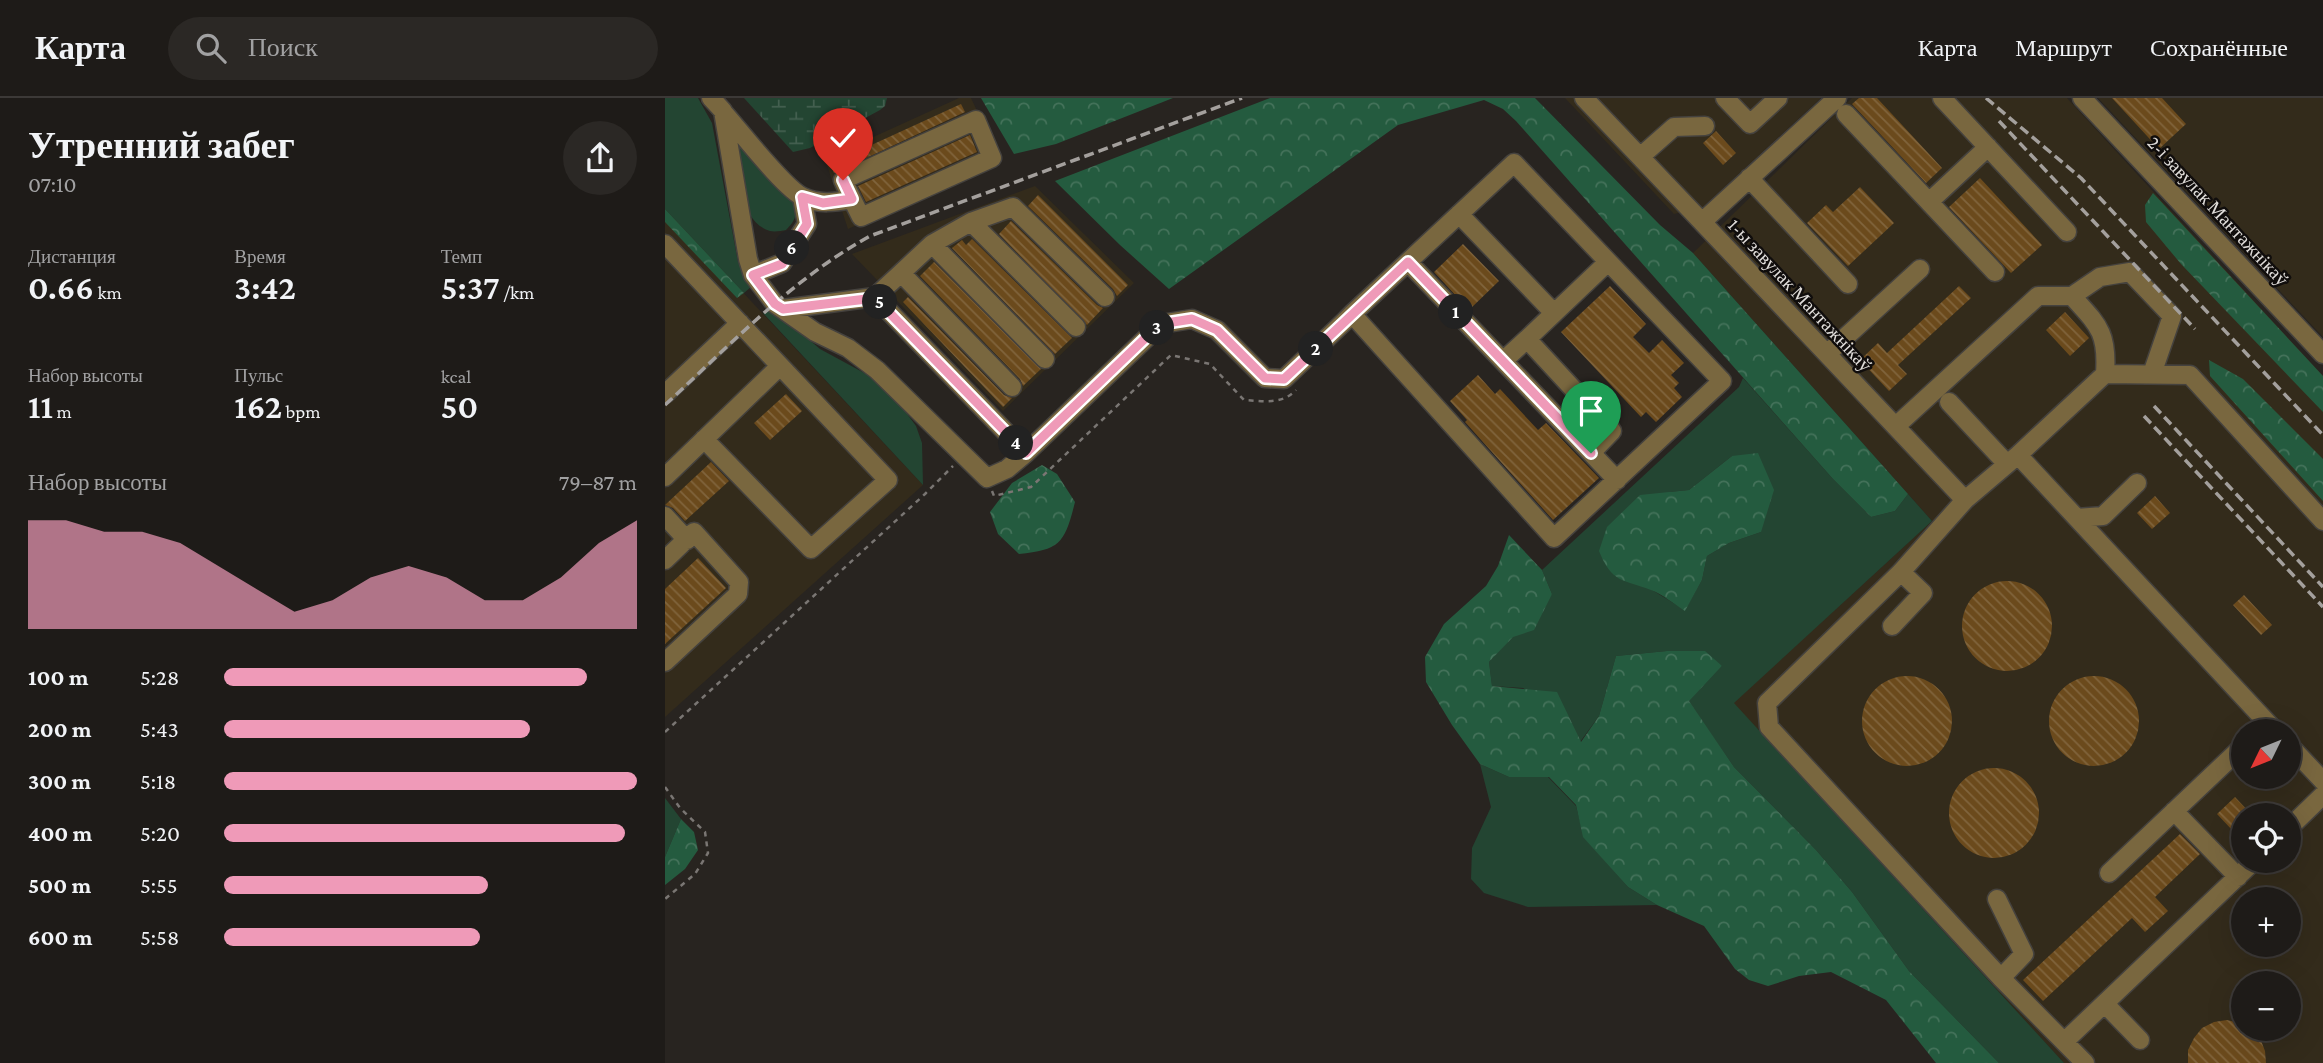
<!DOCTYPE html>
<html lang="ru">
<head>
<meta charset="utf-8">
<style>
	body { margin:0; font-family:"Crimson Pro",serif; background:#2b2825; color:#f1f3f6; height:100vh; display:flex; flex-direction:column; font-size:26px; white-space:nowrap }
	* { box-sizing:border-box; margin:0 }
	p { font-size:23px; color:#a1a1a2 }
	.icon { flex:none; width:38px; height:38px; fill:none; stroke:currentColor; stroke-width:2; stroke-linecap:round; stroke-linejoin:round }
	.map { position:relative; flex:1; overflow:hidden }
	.drawer { display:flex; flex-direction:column; background:#1e1b18; width:665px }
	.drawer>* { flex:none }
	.needle { width:46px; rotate:227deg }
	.controls { position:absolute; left:1566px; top:621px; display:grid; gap:14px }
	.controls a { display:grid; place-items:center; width:70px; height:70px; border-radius:50%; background:#1e1b18; box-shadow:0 7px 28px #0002,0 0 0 2px #3c3937; font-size:35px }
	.pin { position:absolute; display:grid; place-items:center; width:60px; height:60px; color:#fff; margin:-72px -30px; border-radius:50% 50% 50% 0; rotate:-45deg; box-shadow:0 0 7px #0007 }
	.pin .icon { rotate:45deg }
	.km { position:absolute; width:35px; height:35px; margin:-18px; border-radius:50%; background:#222; color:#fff; font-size:19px; line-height:35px; text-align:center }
	.round { display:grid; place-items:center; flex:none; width:74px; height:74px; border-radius:37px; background:#2b2825 }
	.summary { display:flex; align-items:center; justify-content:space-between; height:119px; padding:0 28px }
	h1 { font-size:38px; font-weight:600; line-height:52px }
	.stats { display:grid; grid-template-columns:repeat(3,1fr); gap:10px; height:119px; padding:7px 28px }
	.stats div { display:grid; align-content:center }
	.stats b { font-size:35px; font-weight:600 }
	.stats small { font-size:19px; font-weight:400 }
	.stats p { font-size:19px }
	.chart { height:196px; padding:14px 28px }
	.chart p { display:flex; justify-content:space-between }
	.chart svg { width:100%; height:126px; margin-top:7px; fill:#ef9ab8; opacity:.7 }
	ul { padding:0 28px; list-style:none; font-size:23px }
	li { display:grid; grid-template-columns:112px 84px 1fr; align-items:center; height:52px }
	li i { height:18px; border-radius:9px; background:#ef9ab8 }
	header { display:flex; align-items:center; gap:42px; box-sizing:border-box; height:98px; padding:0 35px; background:#1e1b18; border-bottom:2px solid #3c3937 }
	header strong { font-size:33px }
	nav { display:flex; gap:38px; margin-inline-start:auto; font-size:24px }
	.search { width:490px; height:63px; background:#2b2825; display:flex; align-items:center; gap:18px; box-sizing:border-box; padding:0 24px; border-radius:38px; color:#a1a1a2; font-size:26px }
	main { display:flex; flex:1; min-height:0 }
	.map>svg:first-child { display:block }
</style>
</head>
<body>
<header>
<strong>Карта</strong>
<div class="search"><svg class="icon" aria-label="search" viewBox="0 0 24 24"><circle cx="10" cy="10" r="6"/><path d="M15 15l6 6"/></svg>Поиск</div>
<nav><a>Карта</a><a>Маршрут</a><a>Сохранённые</a></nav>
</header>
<main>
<section class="drawer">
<div class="summary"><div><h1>Утренний забег</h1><p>07:10</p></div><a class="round"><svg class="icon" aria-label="share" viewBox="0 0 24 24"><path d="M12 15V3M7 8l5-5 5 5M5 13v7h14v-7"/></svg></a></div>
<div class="stats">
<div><p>Дистанция</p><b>0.66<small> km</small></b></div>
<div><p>Время</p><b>3:42</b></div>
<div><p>Темп</p><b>5:37<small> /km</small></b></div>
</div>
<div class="stats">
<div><p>Набор высоты</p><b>11<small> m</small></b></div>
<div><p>Пульс</p><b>162<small> bpm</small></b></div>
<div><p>kcal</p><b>50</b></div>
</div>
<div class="chart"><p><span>Набор высоты</span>79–87 m</p>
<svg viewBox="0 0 160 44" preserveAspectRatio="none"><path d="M0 44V6L10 6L20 10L30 10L40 14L50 22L60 30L70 38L80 34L90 26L100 22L110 26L120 34L130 34L140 26L150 14L160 6V44z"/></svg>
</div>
<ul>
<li><b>100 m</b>5:28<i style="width:88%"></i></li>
<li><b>200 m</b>5:43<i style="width:74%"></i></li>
<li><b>300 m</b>5:18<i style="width:100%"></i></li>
<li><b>400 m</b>5:20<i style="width:97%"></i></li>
<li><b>500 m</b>5:55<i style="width:64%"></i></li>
<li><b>600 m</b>5:58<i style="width:62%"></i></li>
</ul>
</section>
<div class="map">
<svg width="1658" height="965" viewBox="0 0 1658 965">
	<defs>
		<pattern id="forest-crowns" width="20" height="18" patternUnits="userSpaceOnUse" patternTransform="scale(1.75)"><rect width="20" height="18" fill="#245b3f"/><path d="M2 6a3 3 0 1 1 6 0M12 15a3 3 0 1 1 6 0" fill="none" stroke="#44725a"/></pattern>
		<pattern id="wetland-marsh" width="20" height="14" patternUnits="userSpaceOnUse" patternTransform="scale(1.75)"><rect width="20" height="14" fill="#234532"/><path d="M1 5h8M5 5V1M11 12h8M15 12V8" fill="none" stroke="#435f4f"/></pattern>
		<pattern id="building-back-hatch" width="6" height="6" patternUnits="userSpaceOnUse" patternTransform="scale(1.75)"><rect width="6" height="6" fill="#6b4a1c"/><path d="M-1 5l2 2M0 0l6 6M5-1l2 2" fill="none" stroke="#80643c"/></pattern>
	</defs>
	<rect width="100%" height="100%" fill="#282420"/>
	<path fill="#332b1b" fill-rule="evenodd" d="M294,0H306L335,62L183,131L160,61Z
		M900,0H1156L1038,109L1009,116Z
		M1187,0H1402L1658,278V965H1399L1068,605L1267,423L1028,155ZM1578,634H1624V679H1578ZM1578,718H1624V763H1578ZM1578,802H1624V847H1578ZM1578,886H1624V931H1578Z
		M1433,0H1658V239L1511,83Z
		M370,88L469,185L338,313L187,156Z
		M0,111L258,387L0,619Z"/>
	<path fill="#234532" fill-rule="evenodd" d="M0,0H33L47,25L73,164L87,188L79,195L0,111Z
		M72,43L128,100C134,114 131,122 121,132C117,133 109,134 105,133C74,124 75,75 70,49Z
		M107,210L155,251L203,277L232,302L251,328L257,345L258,387L98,215Z
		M1078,280L1168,381L1206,419L1230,413L1243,396L1267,423L1069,605L1399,965H1334L1244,873L1187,794L1151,752L1069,669L1023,603L1057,568L1002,553L951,558L934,618L915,644L904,621L858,590L827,588L824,564L887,496L877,472L1074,289ZM1067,358L1096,434L1064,445L1042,458L1037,482L1020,512L987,492L1005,394L1024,392Z
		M815,666L844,679H883L911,708L919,739L963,789L992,807L863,809L819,795L806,781L807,750L826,709Z
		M0,700L16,721L0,759Z"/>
	<path fill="url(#forest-crowns)" d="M316,0H508L391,46L349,56Z
		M605,0H870L995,127L1028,155L1243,396L1230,413L1206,419L1168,381L851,23L838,11L819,2L733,27L504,191L455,147L390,83Z
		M1488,95L1658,278V314L1516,166L1481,124L1480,107Z
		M0,111L79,195L72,200L0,124Z
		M1544,262L1578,281L1658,361V403L1545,278Z
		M1093,355L1109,392L1096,434L1064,445L1042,458L1037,482L1020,513C1009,506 997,496 986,492C957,481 947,485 934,453L942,429L975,397L1024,392L1067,358Z
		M377,367L392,376L410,404C400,444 396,452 354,456L333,436L325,414L347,385Z
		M844,437L877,472L887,496L869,532L848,539L824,564L827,588L892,594L916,644L934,618L951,558L1002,553H1040L1057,568L1024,603L1069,669L1151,752L1187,794L1244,873L1334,965H1271L1221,902L1166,874L1134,878L1103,888L1084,882L1070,871L1039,828L992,807L963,789L918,739L911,707L884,679H844L815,666L787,627L761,584L760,559L779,526L821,488L833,468Z
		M16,721L29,734L33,752L20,771L0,787V759Z"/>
	<path fill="url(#wetland-marsh)" d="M79,0H222L220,8L215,12L145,50L128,54Z"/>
	<path fill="url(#building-back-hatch)" d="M1194,0H1212L1277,70L1261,85L1187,6Z
		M1447,0H1497L1521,26L1494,51Z
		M296,6L300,14L169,75L165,66Z
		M1051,33L1071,55L1058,67L1038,45Z
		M305,37L312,54L201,104L193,88Z
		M1315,80L1377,147L1346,175L1284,109Z
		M1195,89L1229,125L1183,168L1142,125L1161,107L1168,114Z
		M373,97L463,187L452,198L448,191L363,108Z
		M346,123L432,207L438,210L422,227L334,136Z
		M307,141L407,240L390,256L287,150L297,142L301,147Z
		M798,146L834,183L804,212L769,174Z
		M269,164L376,271L358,288L355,281L255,178Z
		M945,188L981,226L968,239L984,255L997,242L1019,265L1006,277L1014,285L1009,290L1017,299L991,324L981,314L976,319L896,234Z
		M1294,188L1306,200L1233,267L1242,276L1224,293L1195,262L1213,245L1222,255Z
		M243,199L339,297L347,300L338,309L238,204Z
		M1400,214L1424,240L1405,258L1381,232Z
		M813,277L830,296L835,291L873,332L881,325L934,380L888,422L800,324L802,322L785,303Z
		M121,296L137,313L105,342L89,325Z
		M46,364L64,383L20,423L8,410L0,407Z
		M1490,398L1505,415L1487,431L1472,415Z
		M33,460L61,490L0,546V491Z
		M1297 528a45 45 0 1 1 90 0a45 45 0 1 1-90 0Z
		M1579,497L1607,527L1596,537L1568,507Z
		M1197 623a45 45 0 1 1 90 0a45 45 0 1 1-90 0Z
		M1384 623a45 45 0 1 1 90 0a45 45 0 1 1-90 0Z
		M1284 715a45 45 0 1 1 90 0a45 45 0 1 1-90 0Z
		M1570,699L1586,716L1578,718V723L1568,733L1552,716Z
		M1515,736L1535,756L1490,799L1503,813L1480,834L1467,820L1378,903L1358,882Z
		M1562,922L1578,926V931H1587L1595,940L1600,953L1601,965H1523V952L1529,940L1537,930L1549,924Z"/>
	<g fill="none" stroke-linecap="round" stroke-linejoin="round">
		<defs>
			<path id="minor" d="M46,0L58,13L83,161L88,177L110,206L150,234L183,250L212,272L322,380L342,371L361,355L496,226L527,221L552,232L600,280L619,281L681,222L687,216L849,65L1057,283L889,440L687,216
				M919,0L1037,124
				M1060,0L1085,26L1113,0
				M1172,0L1037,124L1300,402
				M1277,0L1402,134
				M1417,0L1658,256
				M59,15C76,34 119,90 138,99C154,107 171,104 187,101L178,82L311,22L327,60L196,119L187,101
				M1181,16L1330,174
				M975,59L1009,29L1040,28
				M1084,80L1183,186
				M1264,104L1323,49
				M794,116L889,215
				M306,124L348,109L440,199
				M0,146L223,382L146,451L39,341
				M267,146L306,124L411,229
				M743,164L952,382
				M236,175L267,146L380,261
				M88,177L117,165L142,126L137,99
				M1407,198L1435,179L1465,174L1507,218L1487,276
				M118,211L210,199
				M862,241L943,164
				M1162,256L1255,171
				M838,263L862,241L947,333L926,355
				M347,289L236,175L210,199L361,355
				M0,296L75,225
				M1284,304L1342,366
				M1231,328L1373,198H1407C1433,227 1443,234 1440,276
				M1353,357L1440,276L1525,277L1658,423
				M0,379L114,269
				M0,418L22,442
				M1412,420L1438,418L1472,385
				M0,462L29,434L74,484L73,496L0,564
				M1227,528L1258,495L1236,474
				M1624,647L1658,683
				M1509,713L1573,779
				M1624,730L1658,697
				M1444,775L1578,648
				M1332,801L1359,856L1336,880
				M1440,906L1475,942
				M1400,943L1589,763
				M1420,965L1336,880L1104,629L1102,605L1236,474L1300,402L1353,357L1611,634"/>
		</defs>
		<use href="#minor" stroke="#45423e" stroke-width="21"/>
		<path stroke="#7a7673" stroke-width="2.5" stroke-dasharray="5 5" stroke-linecap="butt" d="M327,393L329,398L366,389L506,257L545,266L579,302C598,303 617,307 631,292
			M0,634L260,396L288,368
			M0,689L15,710L40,734L43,755L30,776L0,801"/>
		<use href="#minor" stroke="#79673f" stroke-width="18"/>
		<path stroke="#a4a09d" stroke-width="3.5" stroke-dasharray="10 5" stroke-linecap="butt" d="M1321,0L1416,80L1658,337
			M1334,23L1530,231
			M0,307C65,247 127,181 205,138L577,0
			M1489,308L1658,489
			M1479,318L1658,509"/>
	</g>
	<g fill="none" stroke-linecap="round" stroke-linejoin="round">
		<defs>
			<path id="route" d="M178,82L187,101L158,105L137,99L142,126L117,166L88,177L110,206L118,211L210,200L361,355L495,226L527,221L552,232L600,280L619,281L743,164L926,355"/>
		</defs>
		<use href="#route" stroke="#fff" stroke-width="14"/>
		<use href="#route" stroke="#ef9ab8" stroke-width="9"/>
	</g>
	<g text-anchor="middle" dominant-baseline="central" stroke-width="5" stroke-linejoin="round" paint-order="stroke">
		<g font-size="19" fill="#e0ddda" stroke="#100d0c">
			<text transform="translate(1553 113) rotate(47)">2-і завулак Мантажнікаў</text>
			<text transform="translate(1135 197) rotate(47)">1-ы завулак Мантажнікаў</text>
		</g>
	</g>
</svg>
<div class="controls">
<a><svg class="needle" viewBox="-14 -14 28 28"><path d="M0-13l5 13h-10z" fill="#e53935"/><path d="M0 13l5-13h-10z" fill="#a1a1a2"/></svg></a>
<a><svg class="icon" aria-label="locate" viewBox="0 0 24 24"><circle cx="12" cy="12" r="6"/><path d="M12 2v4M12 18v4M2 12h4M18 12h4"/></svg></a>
<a>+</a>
<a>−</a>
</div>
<div class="pin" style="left:926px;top:355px;background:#1e9e55"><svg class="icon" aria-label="arrive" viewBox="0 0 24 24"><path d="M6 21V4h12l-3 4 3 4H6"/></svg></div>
<div class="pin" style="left:178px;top:82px;background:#d93025"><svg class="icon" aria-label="check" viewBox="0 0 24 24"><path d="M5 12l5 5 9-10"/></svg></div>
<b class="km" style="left:791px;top:214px">1</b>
<b class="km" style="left:651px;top:251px">2</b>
<b class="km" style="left:492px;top:230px">3</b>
<b class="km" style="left:351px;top:345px">4</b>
<b class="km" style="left:215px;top:204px">5</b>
<b class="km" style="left:127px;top:150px">6</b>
</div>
</main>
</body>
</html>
